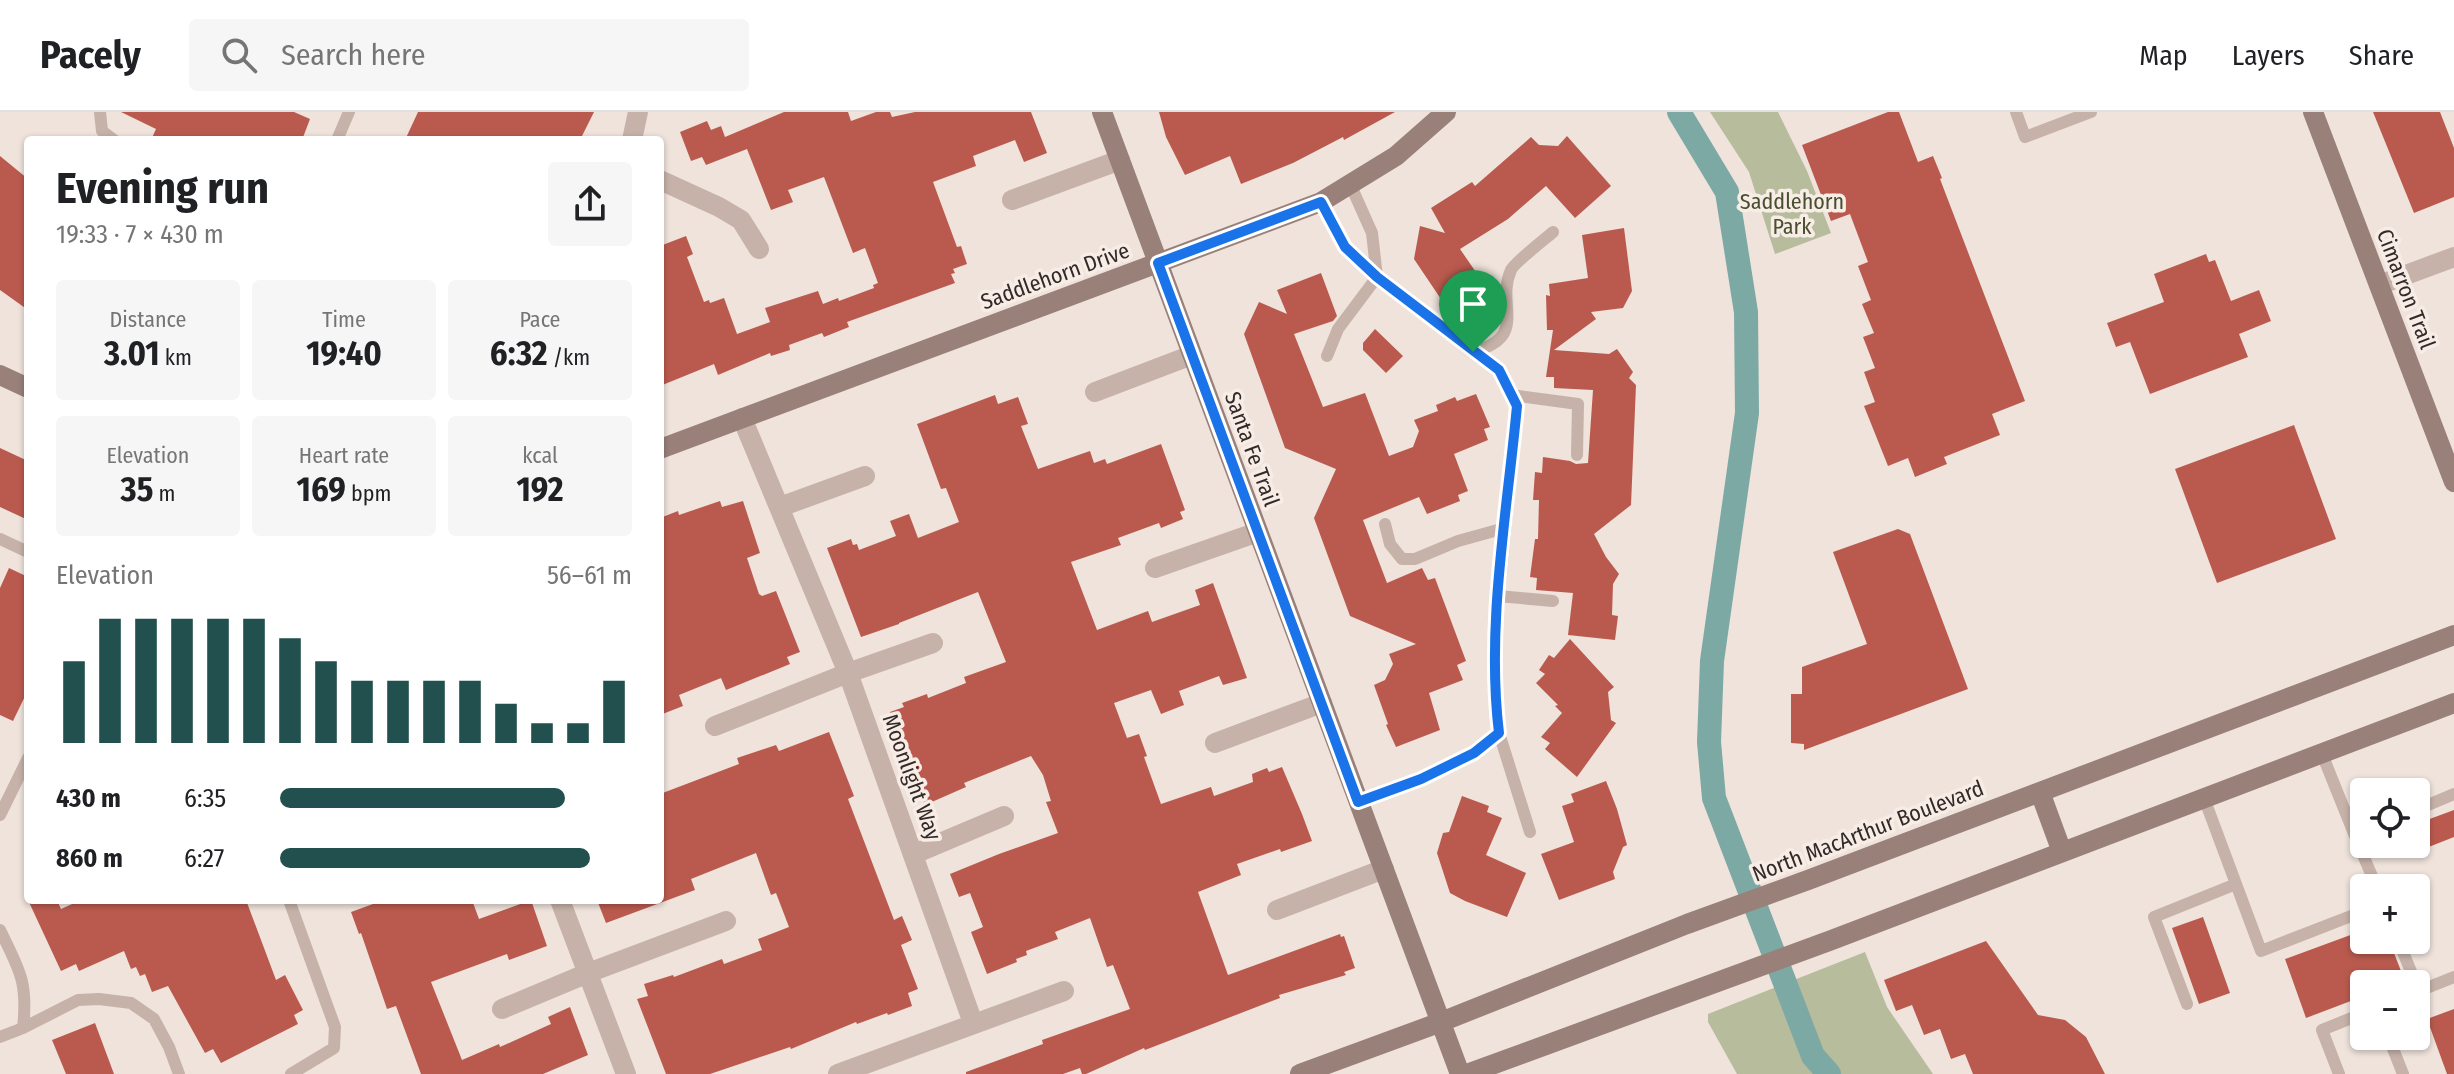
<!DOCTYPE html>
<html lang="en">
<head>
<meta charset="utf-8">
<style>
	body { margin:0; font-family:"Fira Sans Condensed",sans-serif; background:#f6f6f6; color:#202124; height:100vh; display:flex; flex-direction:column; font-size:30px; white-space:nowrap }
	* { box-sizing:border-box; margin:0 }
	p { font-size:26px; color:#757577 }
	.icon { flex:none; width:44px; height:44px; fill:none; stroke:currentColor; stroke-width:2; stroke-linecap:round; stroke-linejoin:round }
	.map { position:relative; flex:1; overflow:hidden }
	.drawer { position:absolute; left:24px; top:24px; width:640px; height:768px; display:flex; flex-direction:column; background:#fff; border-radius:8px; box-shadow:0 2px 6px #0004 }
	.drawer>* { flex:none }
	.fabs { position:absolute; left:2350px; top:666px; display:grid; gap:16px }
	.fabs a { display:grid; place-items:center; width:80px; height:80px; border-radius:8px; background:#fff; box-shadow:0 2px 6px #0004; font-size:40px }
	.pin { position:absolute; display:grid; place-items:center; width:68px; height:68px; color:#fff; margin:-82px -34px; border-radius:50% 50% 50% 0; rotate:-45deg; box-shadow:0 0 8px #0007 }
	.pin .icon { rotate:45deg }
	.round { display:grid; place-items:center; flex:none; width:84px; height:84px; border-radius:8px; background:#f6f6f6 }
	.summary { display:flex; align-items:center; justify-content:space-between; height:136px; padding:0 32px }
	h1 { font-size:44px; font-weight:700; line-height:60px }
	.figures { display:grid; grid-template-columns:repeat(3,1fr); gap:12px; height:136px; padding:8px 32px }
	.figures div { display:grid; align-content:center; border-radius:8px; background:#f6f6f6; text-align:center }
	.figures b { font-size:34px; font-weight:700 }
	.figures small { font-size:22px; font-weight:400 }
	.figures p { font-size:22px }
	.chart { height:224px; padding:16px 32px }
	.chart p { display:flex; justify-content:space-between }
	.chart svg { width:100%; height:144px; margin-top:8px; stroke:#21504e; stroke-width:6 }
	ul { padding:0 32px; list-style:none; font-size:26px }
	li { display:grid; grid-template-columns:128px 96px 1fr; align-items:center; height:60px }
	li i { height:20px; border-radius:10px; background:#21504e }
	header { display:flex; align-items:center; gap:48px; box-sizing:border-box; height:112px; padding:0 40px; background:#fff; border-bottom:2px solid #e0e0e0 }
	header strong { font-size:38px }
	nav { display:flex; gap:44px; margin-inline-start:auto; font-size:28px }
	.search { width:560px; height:72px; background:#f6f6f6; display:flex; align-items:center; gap:20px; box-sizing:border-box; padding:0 28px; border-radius:8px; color:#757577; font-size:30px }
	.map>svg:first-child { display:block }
</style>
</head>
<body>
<header>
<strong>Pacely</strong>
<div class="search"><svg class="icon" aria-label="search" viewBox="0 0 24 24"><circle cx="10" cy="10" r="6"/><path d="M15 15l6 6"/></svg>Search here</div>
<nav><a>Map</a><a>Layers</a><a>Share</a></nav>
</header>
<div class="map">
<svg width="2454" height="962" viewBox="0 0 2454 962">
	<rect width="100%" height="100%" fill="#efe3db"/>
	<path fill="#b6bc9c" d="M1710,0H1778L1807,59L1831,121L1775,142L1749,60Z
		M1865,840L1887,895L1933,962H1737L1708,910V902Z"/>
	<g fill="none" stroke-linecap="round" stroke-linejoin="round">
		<path stroke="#7da9a5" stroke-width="24" d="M1679,0L1727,80L1746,200L1747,301L1712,549L1709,630L1714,686L1813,944L1829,962"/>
	</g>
	<path fill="#ba5a4e" d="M121,0H294L310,7L302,28H151L156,17Z
		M418,0H594L580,28H405Z
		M784,0H848L851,9L876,0H890L892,5L915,0H1031L1047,41L1024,50L1015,28L973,44L976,54L933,70L957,135L961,134L967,152L953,157L955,161L951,162L955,171L847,210L849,215L824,225L822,221L789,233L790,238L771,244L770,241L718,263L714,252L660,274V134L686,124L693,142L687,145L704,190L709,188L710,191L724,186L737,222L770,210L765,196L818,179L823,192L838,186L839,189L874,176L873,173L878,171L865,136L853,141L824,65L788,78L793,90L771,98L747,37L706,53L702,45L691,49L680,20L707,9L711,18L721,14L725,25Z
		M1159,0H1395L1344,28L1343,25L1293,51L1241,72L1230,44L1185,63L1166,25Z
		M1888,0H1899L1918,50L1933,44L1942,66L1940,67L2025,289L1992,302L2000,323L1944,345L1947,352L1915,365L1908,346L1888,354L1864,294L1875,290L1864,260L1875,256L1863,225L1874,221L1862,192L1871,188L1858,154L1868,150L1850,102L1831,109L1802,33Z
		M2373,0H2440L2454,36V85L2414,101Z
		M1567,24L1611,74L1575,106L1546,74L1508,107L1460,137L1482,169L1464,180L1469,187L1449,199L1414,147L1420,114L1445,121L1431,96L1472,70L1475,74L1531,25L1539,33L1558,34Z
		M0,44L28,67V198L0,178Z
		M1624,116L1632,179L1623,196L1591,200L1596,207L1554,238L1609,242L1617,237L1633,260L1629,266L1636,273L1631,393L1594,422L1606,445L1619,462L1613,472L1612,503L1618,504L1615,528L1568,523L1573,481L1536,478L1537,466L1530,465L1535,427H1538L1539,388H1533L1535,360L1542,361L1543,345L1570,349L1576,352L1588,351L1593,278L1554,276V265H1546L1553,218H1547L1546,183L1550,184L1549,172L1588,166L1582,123Z
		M2206,142L2209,150L2215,148L2231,189L2259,178L2271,209L2239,222L2248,245L2150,282L2130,230L2116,235L2107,211L2164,190L2154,162Z
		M1321,161L1337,204L1333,209L1294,222L1323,295L1365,281L1389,344L1413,335L1419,319L1414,308L1438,299L1436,293L1455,285L1457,289L1476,282L1490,315L1484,317L1488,328L1454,342L1468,379L1458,383L1460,389L1427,402L1419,385L1363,408L1387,471L1422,456L1428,468L1435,466L1466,549L1457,553L1463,568L1429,581L1440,618L1396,635L1386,613L1388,612L1374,573L1385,568L1393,552L1389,542L1416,532L1350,504L1314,406L1336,357L1285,336L1244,222L1259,190L1287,202L1277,178Z
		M1375,217L1403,244L1386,261L1363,238V231Z
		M995,283L998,292L1018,285L1028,312L1021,314L1038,357L1090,339L1094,351L1105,347L1107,352L1161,332L1185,398L1180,400L1183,407L1161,416L1159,411L1118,426L1121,433L1071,450L1097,518L1148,499L1152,510L1200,493L1195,478L1213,471L1247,566L1223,573L1219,564L1179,579L1184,593L1161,602L1151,578L1114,591L1127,626L1139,622L1147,644L1144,645L1161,692L1211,675L1214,684L1253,670L1252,662L1267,656L1269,660L1282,655L1302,702L1312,729L1281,740L1280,737L1237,752L1241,763L1198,780L1228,863L1340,822L1341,825L1344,824L1355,856L1344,860L1346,863L1279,883L1280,886L1145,938L1144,936L1086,962H1082L1080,956L1063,962H966V960L1043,932L1042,928L1130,897L1113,853L1107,855L1090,806L1055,820L1058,827L1026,839L1027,843L1016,847L1017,850L987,862L971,820L983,815L970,781L959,785L950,762L999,742L1058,721L1046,690L1051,689L1043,663L1031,644L964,671L966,675L925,693L907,650L890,600L904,595L902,591L927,582L928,586L966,571L964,565L1006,550L978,480L899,511V512L861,525L827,436L851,427L853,433L857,432L859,438L896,424L890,409L909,402L918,426L959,410L946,376L941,377L917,312Z
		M2294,313L2336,427L2217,471L2175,357Z
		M0,336L28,349V408L0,395Z
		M720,389L722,395L743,389L760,441L747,446L759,482L762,484L776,479L800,540L787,545L790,552L726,578L721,566L679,583L683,594L660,603V406L678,399L679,403Z
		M1898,417L1910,422L1968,577L1804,638V632L1791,631V582H1802V555L1867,532L1833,440Z
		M9,456L28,465V578L13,609L0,603V476Z
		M1570,527L1614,575L1608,580L1611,608L1616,611L1577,665L1545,637L1550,631L1541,625L1562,601L1555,594L1558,593L1536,571L1545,562L1539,558L1549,543L1554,546Z
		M829,620L854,684L848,687L894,808L902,804L912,828L901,833L918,877L908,881L912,894L888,903L887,901L857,912L856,910L791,937L790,935L710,962H666L637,887L648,884L644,872L673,863L674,865L722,847L724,852L762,838L758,827L789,815L776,781L771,783L756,741L691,767L695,778L606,811L597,788H660V682L739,652L737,646L776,633L779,639Z
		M1606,669L1617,697L1627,733L1623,735L1613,760L1615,767L1559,788L1541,742L1574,730L1562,694L1574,690L1571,682Z
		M1462,684L1489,694L1487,700L1502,706L1486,743L1526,761L1507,805L1465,789L1450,781L1437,741L1443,721L1449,720Z
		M2454,698V725L2416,740V712Z
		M28,788H57L61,797L81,788H246L276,868L285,863L303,898L294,903L298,912L221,951L213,937L205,941L168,874L152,880L145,862L140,864L136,855L131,857L124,839L79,859L76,852L61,859Z
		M384,788H472L479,807L531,788L547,834L509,848L507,842L431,870L462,948L499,932L500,935L551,912L548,905L570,895L588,943L543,962H421L396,894L387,897L361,821L359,822L351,800Z
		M2203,805L2230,881L2199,892L2172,816Z
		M2364,818V828H2389L2406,872H2364V884L2306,906L2285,847Z
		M1986,829L2038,903L2065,908L2086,925L2105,962H1973L1965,942L1951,947L1940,917L1924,923L1912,893L1896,899L1884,868Z
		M2454,897V962H2447L2427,907Z
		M95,911L114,962H66L52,928Z"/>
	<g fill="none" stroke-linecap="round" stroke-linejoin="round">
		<path stroke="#c6b2a8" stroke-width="12" d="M100,0L102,19L114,28
			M2016,0L2025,25L2091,0
			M337,28L349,0
			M1351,74L1372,121L1377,165
			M1321,90L1345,135L1377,165L1499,258L1517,294L1494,537V583L1499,621L1474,641L1421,667L1358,690
			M1473,240C1530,224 1495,194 1511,158C1515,150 1544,128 1553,120
			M1327,244L1338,217L1377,165
			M1511,283L1578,292L1577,343
			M1385,412L1390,432L1402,447H1415L1458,429L1505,416
			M0,427L28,440
			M1498,484L1553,489
			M1499,621L1530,720
			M2322,642L2355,724L2364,720
			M2204,686L2261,839L2364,799
			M2416,698L2454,682
			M0,703L28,646
			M2355,724L2377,776
			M289,788L335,915L334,936L291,962
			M0,818C20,859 28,870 23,916
			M2398,828L2419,879L2454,865
			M2187,892L2154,805L2236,772
			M2388,924L2403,962
			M0,925L23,916L78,888L99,887L131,891L154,907L169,935L179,962
			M2339,962L2322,918L2364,901"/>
		<path stroke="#c6b2a8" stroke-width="20" d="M632,28L638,0
			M660,68L719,95L741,108L759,137
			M1012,88L1120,48
			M2379,173L2454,145
			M1095,280L1192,243
			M742,306L848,561L973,911
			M780,395L865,364
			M1155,456L1258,420
			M715,614L848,561L933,531
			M1215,631L1322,591
			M914,742L1004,704
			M560,788L626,962
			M1277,798L1384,757
			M502,897L588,861L726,809
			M838,962L1064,879"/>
		<path stroke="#99817a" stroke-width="20" d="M1102,0L1460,962
			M2313,0L2454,370
			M0,263L28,276
			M660,337L1321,90L1396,44L1446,0
			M2040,680L2062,740
			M1300,962L1441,910L1687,812L1808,768L2454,523
			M1467,962L1829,829L2454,591"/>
	</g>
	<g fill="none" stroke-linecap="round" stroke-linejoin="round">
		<defs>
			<path id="route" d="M1321,90L1345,135L1377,165L1499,258L1517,294C1507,401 1486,514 1499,621L1474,641L1421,667L1358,690L1158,151Z"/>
		</defs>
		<use href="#route" stroke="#fff" stroke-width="16"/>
		<use href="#route" stroke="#1a73e8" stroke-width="10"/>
	</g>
	<g text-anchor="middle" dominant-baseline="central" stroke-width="7" stroke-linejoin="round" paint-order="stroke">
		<g font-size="22" fill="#474f2e" stroke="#f7ede6">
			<text x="1792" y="89">Saddlehorn<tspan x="1792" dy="25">Park</tspan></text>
		</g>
		<g font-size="22" fill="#332a27" stroke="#f7ede6">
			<text transform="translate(1055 164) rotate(-20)">Saddlehorn Drive</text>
			<text transform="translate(2406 177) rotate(69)">Cimarron Trail</text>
			<text transform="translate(1252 337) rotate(70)">Santa Fe Trail</text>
			<text transform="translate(912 665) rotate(70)">Moonlight Way</text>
			<text transform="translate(1868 719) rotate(-21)">North MacArthur Boulevard</text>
		</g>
	</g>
</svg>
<div class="fabs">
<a><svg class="icon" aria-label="locate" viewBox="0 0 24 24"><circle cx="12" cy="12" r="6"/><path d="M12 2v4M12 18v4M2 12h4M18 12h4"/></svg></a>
<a>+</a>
<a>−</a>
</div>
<div class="pin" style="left:1473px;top:240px;background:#1e9e55"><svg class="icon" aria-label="arrive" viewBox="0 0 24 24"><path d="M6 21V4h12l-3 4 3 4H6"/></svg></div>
<section class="drawer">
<div class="summary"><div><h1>Evening run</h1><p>19:33 · 7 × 430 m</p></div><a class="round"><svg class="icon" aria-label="share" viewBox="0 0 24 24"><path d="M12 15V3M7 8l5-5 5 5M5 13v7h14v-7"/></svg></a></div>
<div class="figures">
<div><p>Distance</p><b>3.01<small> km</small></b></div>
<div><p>Time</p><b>19:40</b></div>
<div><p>Pace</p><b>6:32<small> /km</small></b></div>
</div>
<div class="figures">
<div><p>Elevation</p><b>35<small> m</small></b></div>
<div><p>Heart rate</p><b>169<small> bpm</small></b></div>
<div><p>kcal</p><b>192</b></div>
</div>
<div class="chart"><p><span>Elevation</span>56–61 m</p>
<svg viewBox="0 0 160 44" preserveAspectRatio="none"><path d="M5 44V19M15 44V6M25 44V6M35 44V6M45 44V6M55 44V6M65 44V12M75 44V19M85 44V25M95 44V25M105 44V25M115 44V25M125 44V32M135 44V38M145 44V38M155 44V25"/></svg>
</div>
<ul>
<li><b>430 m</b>6:35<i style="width:81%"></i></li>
<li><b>860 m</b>6:27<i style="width:88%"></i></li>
</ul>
</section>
</div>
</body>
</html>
